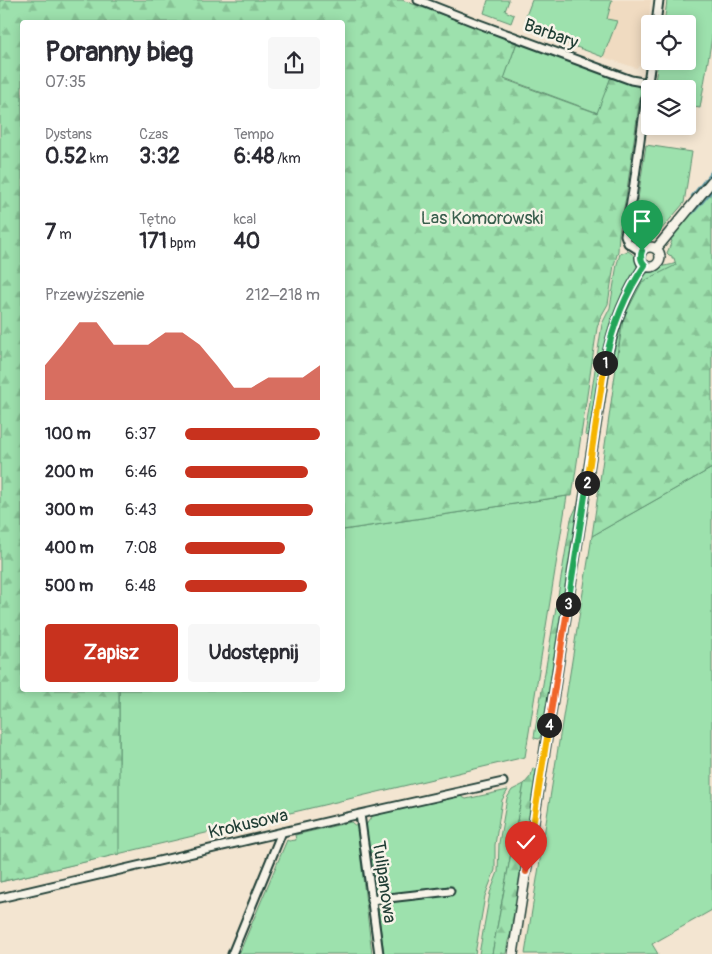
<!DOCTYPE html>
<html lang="pl">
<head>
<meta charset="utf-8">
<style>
	body { margin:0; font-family:Pangolin,sans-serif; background:#f7f7f7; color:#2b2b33; height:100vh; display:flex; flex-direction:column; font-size:19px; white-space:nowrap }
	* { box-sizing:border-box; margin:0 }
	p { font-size:16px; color:#7c7c81 }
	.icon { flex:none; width:28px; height:28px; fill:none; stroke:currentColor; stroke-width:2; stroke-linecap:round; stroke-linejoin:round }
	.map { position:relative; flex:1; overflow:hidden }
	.sheet { position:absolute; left:20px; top:20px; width:325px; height:672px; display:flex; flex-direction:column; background:#fff; border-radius:5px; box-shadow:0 2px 12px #0003 }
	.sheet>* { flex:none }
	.buttons { position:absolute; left:641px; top:15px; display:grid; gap:10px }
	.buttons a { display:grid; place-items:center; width:55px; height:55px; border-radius:5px; background:#fff; box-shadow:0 2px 12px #0003; font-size:25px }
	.pin { position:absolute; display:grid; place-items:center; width:42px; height:42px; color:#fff; margin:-51px -21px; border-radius:50% 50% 50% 0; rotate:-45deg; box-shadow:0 0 5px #0007 }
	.pin .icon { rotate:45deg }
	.km { position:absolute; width:25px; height:25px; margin:-12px; border-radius:50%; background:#222; color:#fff; font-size:14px; line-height:25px; text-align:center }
	.round { display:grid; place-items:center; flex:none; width:52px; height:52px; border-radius:5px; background:#f7f7f7 }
	.summary { display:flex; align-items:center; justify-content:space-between; height:85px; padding:0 25px }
	h1 { font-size:28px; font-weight:700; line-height:38px }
	.metrics { display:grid; grid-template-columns:repeat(3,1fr); gap:8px; height:85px; padding:5px 25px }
	.metrics div { display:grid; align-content:center }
	.metrics b { font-size:21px; font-weight:700 }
	.metrics small { font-size:14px; font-weight:400 }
	.metrics p { font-size:14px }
	.chart { height:140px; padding:10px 25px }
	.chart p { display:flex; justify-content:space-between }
	.chart svg { width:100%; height:90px; margin-top:5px; fill:#c8321e; opacity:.7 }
	.cta { display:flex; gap:10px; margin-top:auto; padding:10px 25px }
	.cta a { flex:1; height:58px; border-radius:5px; background:#c8321e; color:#fff; font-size:20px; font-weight:700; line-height:58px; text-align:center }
	.cta a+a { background:#f7f7f7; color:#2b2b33 }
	ul { padding:0 25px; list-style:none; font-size:16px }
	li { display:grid; grid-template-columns:80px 60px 1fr; align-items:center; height:38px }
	li i { height:12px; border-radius:6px; background:#c8321e }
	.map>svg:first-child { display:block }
</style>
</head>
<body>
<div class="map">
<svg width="712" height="954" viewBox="0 0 712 954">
	<defs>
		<pattern id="forest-firs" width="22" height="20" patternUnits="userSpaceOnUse" patternTransform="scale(1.25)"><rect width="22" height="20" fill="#9de1ad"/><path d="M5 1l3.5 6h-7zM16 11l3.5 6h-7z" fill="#87c295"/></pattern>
	</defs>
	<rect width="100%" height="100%" fill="#f3e5d1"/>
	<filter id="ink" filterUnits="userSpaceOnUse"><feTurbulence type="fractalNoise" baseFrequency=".02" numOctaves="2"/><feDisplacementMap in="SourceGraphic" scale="10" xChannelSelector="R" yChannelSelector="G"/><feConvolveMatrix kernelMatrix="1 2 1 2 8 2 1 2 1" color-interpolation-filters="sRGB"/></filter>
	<g filter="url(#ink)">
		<path fill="#f0dbc1" d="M612,0H651L643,65L641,64L636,68L603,57L616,21L607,20Z"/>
		<path fill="#9de1ad" stroke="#5e8f70" d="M488,0H509L505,11L514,15L511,23L484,13Z
			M532,0H612L607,19L617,21L603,57L526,28V16Z
			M667,0H712V37L700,108L688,106V89H654L658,61H688V24H664Z
			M517,42L611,77L598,113L504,78Z
			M646,145L692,152L684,203L654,238L643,240L634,236L633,232Z
			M628,251C642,260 638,266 631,279C628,284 626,289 624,294H622L610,324L601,358L590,436L585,435L602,324L610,308L617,264L620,254Z
			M676,263L677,265L623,319L615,366L610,365L623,319L632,299L631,298L632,295C641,280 642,273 660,267C666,265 669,266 676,263Z
			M712,468V910L652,944L658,954H525L592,536Z
			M567,496L525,757L0,882V740L119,763V690H342L343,530Z
			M524,784L492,954H479L490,893L498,872L499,843L507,798L512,790Z
			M508,790L502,800L495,845V870L485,896L475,954H384L378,910L384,902L453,894V886H447L446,888L382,896L375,890L371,859L376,858L375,852L369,853L366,825L372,816L458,795L466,799Z
			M351,822L357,827L372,954H239L287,840L289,841L296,840L295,835Z"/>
		<path fill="url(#forest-firs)" stroke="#5e8f70" d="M0,0H402L517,42L504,79L597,113L611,77L637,86L641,90L626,197L619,233L618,251L614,265L608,304L600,318L597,328L572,496H567L343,530L342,22H22V690H119V854L0,882Z
			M712,188V468L592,536L623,319L642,282L676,265L674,258H672V256L669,255L667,253L672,241L670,239L681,224Z
			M577,506L580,516L544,736L541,735L539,739L534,738V737L571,519Z
			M533,768L536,769L538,771L514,926L508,941L506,954H492L524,784L531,776Z"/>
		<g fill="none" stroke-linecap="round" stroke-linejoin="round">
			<path stroke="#639ba6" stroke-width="2.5" d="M692,196L712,171
				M693,213L712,191"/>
			<defs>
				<path id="minor" d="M418,0L474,22L631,80L648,83
					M656,24L659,0
					M642,252L628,243L625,235L633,191L651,61
					M360,814L379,954
					M0,898L360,814L503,782
					M371,900L450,891
					M232,954L282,832"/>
				<path id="tertiary" d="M640 257a10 10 0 1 1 20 0a10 10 0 1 1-20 0Z
					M656,249L712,181
					M513,954L606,360C613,326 625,294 645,265"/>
			</defs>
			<use href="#minor" stroke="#1f3d34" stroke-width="11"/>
			<use href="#tertiary" stroke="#1f3d34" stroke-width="12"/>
			<use href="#minor" stroke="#f7f3e8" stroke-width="7"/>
			<use href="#tertiary" stroke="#f7f3e8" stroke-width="9"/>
		</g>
	</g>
	<g fill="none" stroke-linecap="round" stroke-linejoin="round" filter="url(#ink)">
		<defs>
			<path id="split-1" d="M605,363C612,328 625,294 645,265C641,261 640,256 642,251"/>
			<path id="split-2" d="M587,483L605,363"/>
			<path id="split-3" d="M568,604L587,483"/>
			<path id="split-4" d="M549,725L568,604"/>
			<path id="split-5" d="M530,845L549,725"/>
			<path id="split-6" d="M526,872L530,845"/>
		</defs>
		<use href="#split-1" stroke="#fff" stroke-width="10"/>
		<use href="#split-2" stroke="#fff" stroke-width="10"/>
		<use href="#split-3" stroke="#fff" stroke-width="10"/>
		<use href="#split-4" stroke="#fff" stroke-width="10"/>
		<use href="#split-5" stroke="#fff" stroke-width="10"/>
		<use href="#split-6" stroke="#fff" stroke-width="10"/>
		<use href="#split-1" stroke="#22a559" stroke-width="6"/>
		<use href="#split-2" stroke="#f5b400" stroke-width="6"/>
		<use href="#split-3" stroke="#22a559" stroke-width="6"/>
		<use href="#split-4" stroke="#f0652b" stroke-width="6"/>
		<use href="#split-5" stroke="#f5b400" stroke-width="6"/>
		<use href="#split-6" stroke="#f0652b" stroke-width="6"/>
	</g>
	<g text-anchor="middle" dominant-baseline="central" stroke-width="5" stroke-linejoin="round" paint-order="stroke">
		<g font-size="18" fill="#1f3d34" stroke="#f7f3e8">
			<text transform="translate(551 34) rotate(20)">Barbary</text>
			<text transform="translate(248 824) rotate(-13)">Krokusowa</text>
			<text transform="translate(384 882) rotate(82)">Tulipanowa</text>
		</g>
		<g font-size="18" fill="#385e4c" stroke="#f7f3e8">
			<text x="482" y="218">Las Komorowski</text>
		</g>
	</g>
</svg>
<div class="buttons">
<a><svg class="icon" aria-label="locate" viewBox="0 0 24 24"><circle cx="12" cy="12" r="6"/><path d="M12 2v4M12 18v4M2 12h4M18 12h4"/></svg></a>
<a><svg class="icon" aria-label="layers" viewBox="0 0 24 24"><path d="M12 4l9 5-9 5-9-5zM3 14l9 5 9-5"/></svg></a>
</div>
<div class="pin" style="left:642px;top:251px;background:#1e9e55"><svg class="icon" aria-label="arrive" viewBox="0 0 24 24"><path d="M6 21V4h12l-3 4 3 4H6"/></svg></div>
<div class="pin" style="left:526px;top:872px;background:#d93025"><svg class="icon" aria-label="check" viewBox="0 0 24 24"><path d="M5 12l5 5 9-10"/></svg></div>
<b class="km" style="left:605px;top:363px">1</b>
<b class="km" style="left:587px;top:483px">2</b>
<b class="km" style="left:568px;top:604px">3</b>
<b class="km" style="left:549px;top:725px">4</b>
<section class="sheet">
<div class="summary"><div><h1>Poranny bieg</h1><p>07:35</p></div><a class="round"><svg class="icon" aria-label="share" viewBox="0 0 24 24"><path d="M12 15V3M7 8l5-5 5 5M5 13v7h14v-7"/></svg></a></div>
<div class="metrics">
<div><p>Dystans</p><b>0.52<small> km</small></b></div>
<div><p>Czas</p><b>3:32</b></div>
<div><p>Tempo</p><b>6:48<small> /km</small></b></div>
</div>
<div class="metrics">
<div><b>7<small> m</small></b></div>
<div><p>Tętno</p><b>171<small> bpm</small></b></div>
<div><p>kcal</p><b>40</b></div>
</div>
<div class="chart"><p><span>Przewyższenie</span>212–218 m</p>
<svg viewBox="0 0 160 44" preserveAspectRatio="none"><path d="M0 44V27L10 17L20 6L30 6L40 17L50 17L60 17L70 11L80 11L90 17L100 27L110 38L120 38L130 33L140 33L150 33L160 27V44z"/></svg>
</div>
<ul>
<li><b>100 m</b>6:37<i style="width:100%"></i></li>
<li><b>200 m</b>6:46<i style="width:91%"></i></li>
<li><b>300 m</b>6:43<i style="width:95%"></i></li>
<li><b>400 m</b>7:08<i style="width:74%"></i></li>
<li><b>500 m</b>6:48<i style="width:90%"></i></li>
</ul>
<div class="cta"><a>Zapisz</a><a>Udostępnij</a></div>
</section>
</div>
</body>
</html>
